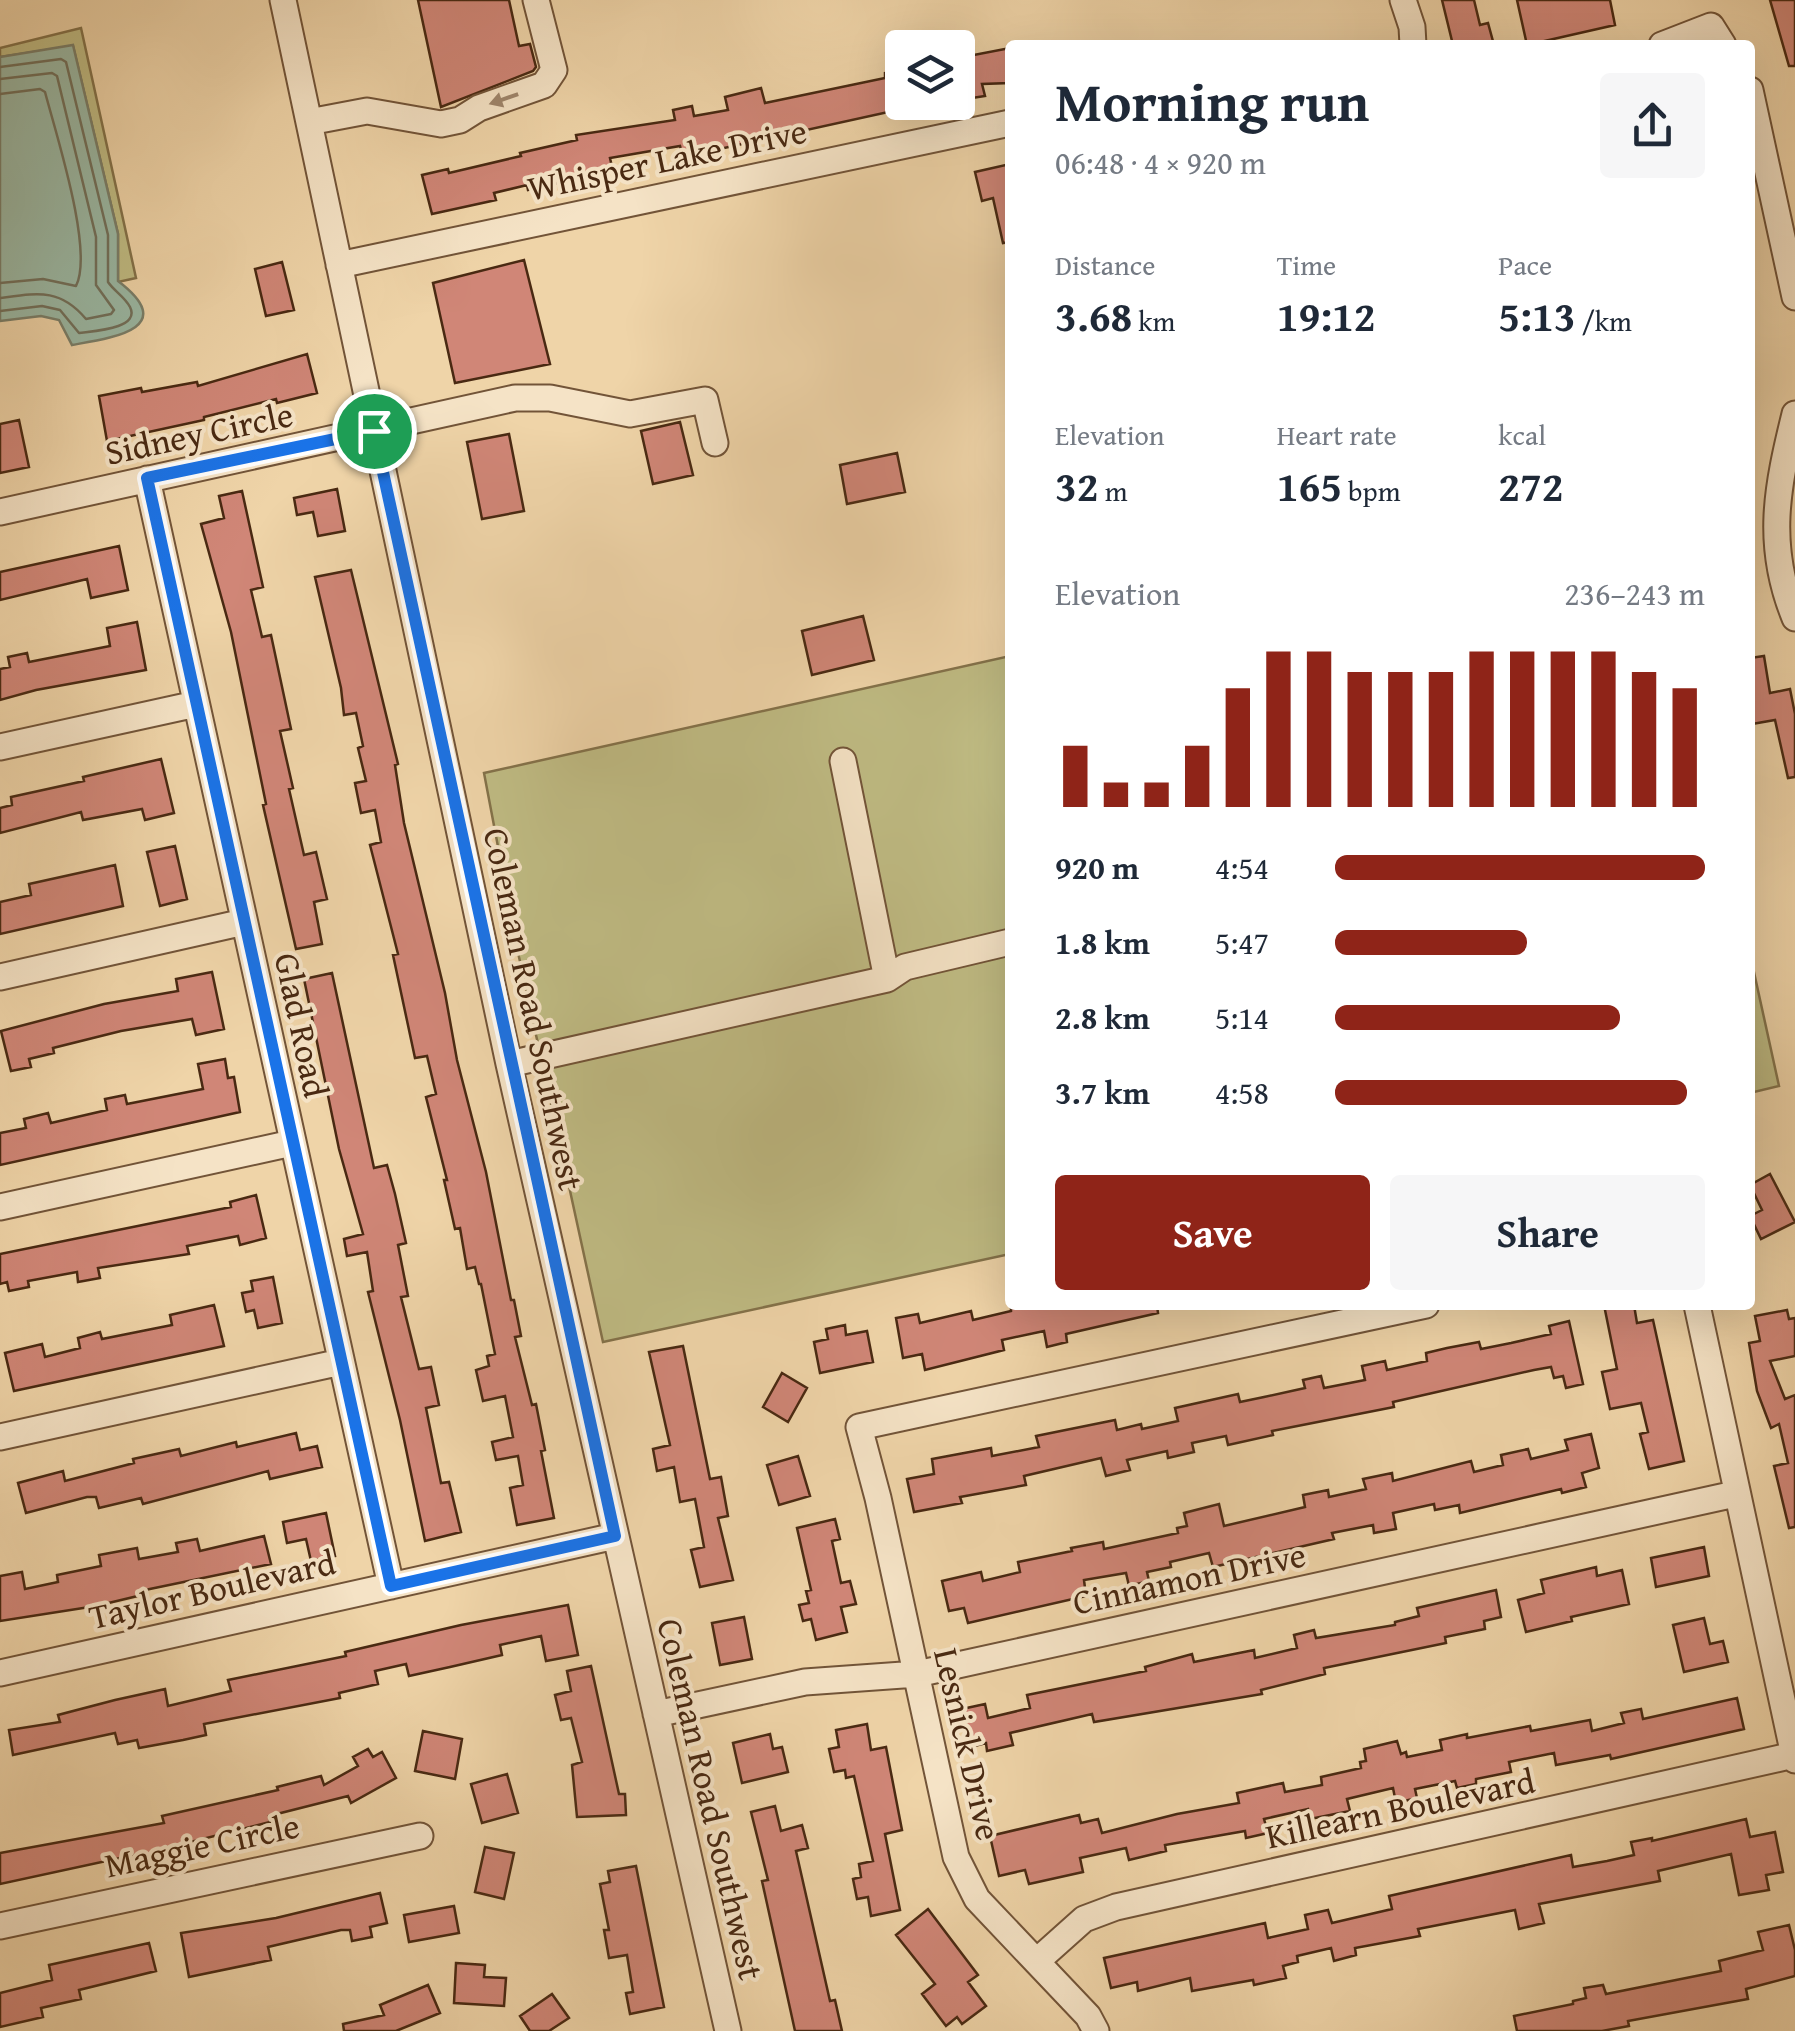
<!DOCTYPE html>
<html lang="en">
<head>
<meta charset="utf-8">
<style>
	body { margin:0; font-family:"Gentium Book Plus",serif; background:#f6f6f7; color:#1f2937; height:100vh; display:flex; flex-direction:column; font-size:38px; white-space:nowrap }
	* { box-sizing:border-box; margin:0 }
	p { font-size:32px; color:#747a83 }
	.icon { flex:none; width:55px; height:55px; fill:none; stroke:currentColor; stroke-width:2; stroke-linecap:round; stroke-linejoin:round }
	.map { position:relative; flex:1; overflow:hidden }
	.drawer { position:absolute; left:1005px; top:40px; width:750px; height:1270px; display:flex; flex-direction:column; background:#fff; border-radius:10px; box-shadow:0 10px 40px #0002 }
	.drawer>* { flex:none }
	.fabs { position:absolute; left:885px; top:30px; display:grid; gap:20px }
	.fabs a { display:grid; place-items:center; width:90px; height:90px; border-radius:10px; background:#fff; box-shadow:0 10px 40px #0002; font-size:50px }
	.pin { position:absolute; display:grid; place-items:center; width:85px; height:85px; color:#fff; margin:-42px; border:5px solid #fff; border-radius:50%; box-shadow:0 2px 10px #0007 }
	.round { display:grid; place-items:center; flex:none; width:105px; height:105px; border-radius:10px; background:#f6f6f7 }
	.headline { display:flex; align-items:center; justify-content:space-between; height:170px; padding:0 50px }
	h1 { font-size:55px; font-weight:700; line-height:75px }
	.stats { display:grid; grid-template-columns:repeat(3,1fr); gap:15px; height:170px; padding:10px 50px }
	.stats div { display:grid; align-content:center }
	.stats b { font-size:42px; font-weight:700 }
	.stats small { font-size:28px; font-weight:400 }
	.stats p { font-size:28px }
	.chart { height:280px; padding:20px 50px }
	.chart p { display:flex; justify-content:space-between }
	.chart svg { width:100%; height:180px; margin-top:10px; stroke:#8f2418; stroke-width:6 }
	.primary-button { display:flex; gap:20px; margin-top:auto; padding:20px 50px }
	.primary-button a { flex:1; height:115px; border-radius:10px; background:#8f2418; color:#fff; font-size:40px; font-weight:700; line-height:115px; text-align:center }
	.primary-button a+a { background:#f6f6f7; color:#1f2937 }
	ul { padding:0 50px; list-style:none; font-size:32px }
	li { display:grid; grid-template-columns:160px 120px 1fr; align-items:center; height:75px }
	li i { height:25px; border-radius:12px; background:#8f2418 }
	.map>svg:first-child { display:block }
</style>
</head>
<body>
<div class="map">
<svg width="1795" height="2031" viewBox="0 0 1795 2031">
	<rect width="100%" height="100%" fill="#efd4a8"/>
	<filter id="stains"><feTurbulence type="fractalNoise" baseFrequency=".002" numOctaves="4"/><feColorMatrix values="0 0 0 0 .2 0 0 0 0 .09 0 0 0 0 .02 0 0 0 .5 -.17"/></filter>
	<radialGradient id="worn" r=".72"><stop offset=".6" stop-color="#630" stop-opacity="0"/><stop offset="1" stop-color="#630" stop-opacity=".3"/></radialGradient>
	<path fill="#bfbb83" stroke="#84724a" stroke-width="2.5" d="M81,28L136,278L118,282V234L73,46L0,57V48Z
		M1010,656V1254L603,1342L519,957L484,773Z
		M1750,954L1779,1086L1750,1093Z"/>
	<path fill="#9ab8a4" stroke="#7a7f6a" stroke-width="2.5" d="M73,45L118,234V281C181,329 111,338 72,345L59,320L41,316L0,321V57Z"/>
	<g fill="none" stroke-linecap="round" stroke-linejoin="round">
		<path stroke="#72705b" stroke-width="2.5" d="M0,67L61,59L66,62L108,235V282C114,291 125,297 130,307C141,329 92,331 79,333L60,310L42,306L0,311
			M0,79L52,73L57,76L96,237V285L114,310L111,314L86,319C60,288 38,293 0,298
			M0,94L40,89L45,92C56,134 94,251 76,286L43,279L0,283"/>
	</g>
	<path fill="#d08677" stroke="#492912" stroke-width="2.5" d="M418,0H509L519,46L530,44L536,67L533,71L441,107Z
		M1442,0H1474L1480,25L1488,23L1494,45H1453Z
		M1517,0H1610L1615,25L1527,45Z
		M1770,0H1795V66H1789Z
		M1010,48V83L982,84L985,96L959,100L958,58Z
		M902,70V109L683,157L680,146L610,158L612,167L561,178L562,182L528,190L527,185L494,193L496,200L432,214L422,175L448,169L449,173L521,156L520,153L577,140L576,135L675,120L673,110L692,106L694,116L728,110L725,97L761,88L765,103L885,78V73Z
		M1010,164V242L1003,243L993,198L982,201L975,172Z
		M524,260L550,364L455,383L433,283Z
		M282,262L294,310L266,316L255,269Z
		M307,354L317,393L277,403L276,399L204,417V420L107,441L99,396L141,388L142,392L197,382L198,386Z
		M19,420L29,467L0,473V424Z
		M680,422L693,475L653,484L641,431Z
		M509,434L524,511L482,519L467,442Z
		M897,453L905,492L847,504L840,465Z
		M337,489L345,531L318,536L313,512L297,515L294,498Z
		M242,491L263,587L251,590L262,637L271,635L291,729L280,731L293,788L289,789L304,855L316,852L327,899L314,902L322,944L296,949L263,805L266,804L231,632L201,524L224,518L219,496Z
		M119,546L128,590L91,598L87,579L0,600V572Z
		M351,570L398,764L395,765L404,823L445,993L457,1060L486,1172L511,1300H514L521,1336L515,1337L532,1405L536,1404L545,1450L541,1451L554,1518L517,1525L510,1488L523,1485L518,1456L496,1460L492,1442L513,1437L505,1396L483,1401L476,1370L489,1366L487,1356L495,1354L481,1284H479L475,1267L467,1269L460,1228L455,1229L444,1180H447L426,1097L436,1094L427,1056L415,1058L393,955L398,954L370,845L381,842L375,810L361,813L355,783L366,781L358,748L363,746L356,713L344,715L341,688L315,577Z
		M863,616L874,660L812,675L802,631Z
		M137,622L146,670L36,690L0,700V669L10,667L8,657L27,653L29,662L110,646L107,628Z
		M1764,656L1770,693L1790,689L1795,714V777L1788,778L1775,720L1752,724L1750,658Z
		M161,759L174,813L145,820L142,809L83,820L81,812L0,833V808L12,805L11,797L84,781L83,777Z
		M175,846L187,899L160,906L147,852Z
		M115,865L123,906L0,934V902L31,895L29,884Z
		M212,972L224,1029L196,1035L192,1019L121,1031L53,1048L54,1053L29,1059L31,1067L11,1071L1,1031L104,1004L178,991L176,979Z
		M332,973L374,1168L387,1165L395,1194L406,1243L398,1245L408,1296L401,1297L419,1369L431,1367L439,1405L426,1408L441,1483L449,1482L461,1532L425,1541L400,1420L368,1292L373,1291L367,1252L347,1256L344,1239L363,1234L339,1149L304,979Z
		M225,1059L228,1078L234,1077L240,1112L0,1165V1133L26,1128L24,1119L48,1113L51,1123L107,1110L105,1099L125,1095L127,1104L203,1089L198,1064Z
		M1770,1174L1795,1222L1761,1239L1750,1216L1762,1210L1750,1185Z
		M256,1195L266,1238L240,1245L238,1236L187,1246L189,1254L98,1268L100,1278L78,1282L77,1272L28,1281L29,1287L9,1291L7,1282L0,1284V1254L231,1207L230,1202Z
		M273,1277L282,1323L258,1328L254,1310L246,1312L242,1293L253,1291L251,1281Z
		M214,1305L224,1346L14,1391L5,1353L42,1344L45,1357L80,1348L78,1338L100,1332L102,1339L172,1325L170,1315Z
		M1020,1305H1157L1158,1313L1066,1334L1067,1342L1047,1347L1044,1331L1002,1340L1004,1350L925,1370L922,1354L903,1358L896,1318L918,1314L920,1323L971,1311L973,1320L1011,1311V1307Z
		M1604,1305H1634L1637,1323L1653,1320L1684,1461L1649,1469L1640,1434L1648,1432L1641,1403L1610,1409L1602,1372L1617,1369Z
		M1787,1310L1789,1319L1795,1318V1356L1770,1361L1785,1399L1795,1395V1527L1789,1528L1774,1466L1788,1463L1779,1424L1771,1428L1757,1391L1749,1343L1760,1341L1755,1316Z
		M1569,1321L1583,1384L1566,1388L1563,1376L1554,1378L1551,1367L1534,1370L1393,1402L1394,1407L1272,1431L1273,1435L1228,1445L1226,1436L1192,1443L1194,1452L1168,1458L1167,1451L1127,1460L1130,1470L1106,1476L1101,1458L1024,1476L1026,1485L960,1497L962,1503L914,1512L907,1479L934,1474L932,1459L991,1448L992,1456L1039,1447L1036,1436L1115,1420L1117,1430L1141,1424L1142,1429L1178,1421L1175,1408L1238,1394L1240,1402L1264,1397L1305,1388L1303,1380L1321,1376L1324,1388L1365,1380L1362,1366L1385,1361L1387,1370L1427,1361L1426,1353L1447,1348L1479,1342L1481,1349L1511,1343L1551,1334L1549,1326Z
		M845,1325L846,1335L867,1331L873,1362L820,1373L814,1342L828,1339L826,1329Z
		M683,1346L710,1479L721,1477L728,1516L718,1518L733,1580L700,1587L691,1550L704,1547L695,1499L680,1502L674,1467L657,1471L653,1449L670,1445L649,1352Z
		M782,1373L807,1388L788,1422L763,1407Z
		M296,1433L300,1450L317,1446L322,1467L270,1479L268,1471L143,1504L141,1498L99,1508L96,1497H87L26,1513L18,1483L63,1471L65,1481L134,1463L133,1459L179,1449L181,1456L236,1442L237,1447Z
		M1591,1434L1599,1468L1582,1473L1586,1487L1562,1493L1561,1489L1460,1513L1459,1505L1435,1510L1434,1504L1393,1513L1396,1529L1374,1533L1373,1525L1332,1533L1334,1539L1213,1567L1209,1553L1170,1562L1171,1567L1147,1572L1149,1581L1129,1586L1126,1573L1084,1580L1086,1596L968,1623L964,1608L949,1611L942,1581L981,1572L983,1581L1020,1572L1018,1562L1072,1551L1071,1548L1103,1542L1104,1549L1178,1533L1177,1528L1187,1526L1184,1513L1219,1504L1224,1526L1305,1507L1303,1495L1328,1490L1329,1497L1366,1489L1363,1479L1392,1473L1393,1481L1471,1461L1474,1472L1503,1465L1501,1455L1528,1449L1531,1459L1568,1450L1565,1440Z
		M798,1456L810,1496L779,1505L767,1465Z
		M326,1513L335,1556L311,1561L306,1539L287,1543L283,1522Z
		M835,1519L840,1539L832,1541L841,1583L850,1581L856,1604L841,1607L847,1632L816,1640L811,1619L803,1621L799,1605L809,1603L806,1591L811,1590L797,1528Z
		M264,1536L271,1564L145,1590L146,1594L96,1606L0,1621V1576L22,1572L25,1589L58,1582L57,1575L101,1566L99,1555L137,1548L139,1559L178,1552L176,1543L197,1539L200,1551Z
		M1704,1547L1709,1576L1656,1587L1651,1558Z
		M1596,1567L1597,1576L1622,1570L1629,1604L1571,1617L1572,1621L1526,1632L1518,1600L1544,1593L1541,1580Z
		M1496,1590L1501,1617L1484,1621L1485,1629L1445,1637L1446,1643L1324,1668L1325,1674L1261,1690L1262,1694L1094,1722L1092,1714L1010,1733L1013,1745L987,1751L986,1743L971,1747L962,1709L985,1704L988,1718L1030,1708L1027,1695L1146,1671L1145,1667L1192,1654L1194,1662L1254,1650L1255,1658L1297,1648L1294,1635L1314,1630L1316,1638L1395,1625V1622L1419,1616L1417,1608Z
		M568,1605L578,1655L546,1661L541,1636L500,1645L502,1655L450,1667L409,1676L406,1664L375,1671L378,1684L339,1693L340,1698L204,1724L206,1735L183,1740L139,1748L137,1740L118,1744L115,1733L13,1755L9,1730L60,1722L58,1715L115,1700L165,1689L168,1706L231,1691L228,1680L346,1656L345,1652L461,1625Z
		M744,1617L752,1659L720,1665L712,1623Z
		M1704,1618L1710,1644L1723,1641L1728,1662L1684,1672L1673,1625Z
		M591,1666L619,1794H625L626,1815L577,1817L572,1765L582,1762L571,1718L561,1720L555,1695L571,1691L567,1671Z
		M1737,1698L1744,1729L1611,1759L1610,1755L1556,1765L1554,1753L1509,1762L1511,1772L1476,1779V1784L1457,1788L1455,1781L1415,1789L1417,1798L1396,1803L1393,1788L1347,1799L1350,1811L1310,1819L1308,1809L1264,1819L1268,1833L1246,1838L1245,1831L1165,1845L1166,1851L1129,1860L1126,1848L1080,1858L1083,1872L1029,1884L1025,1870L999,1876L990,1836L1079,1815L1081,1823L1098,1819L1102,1833L1177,1814L1239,1803L1237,1793L1283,1783L1285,1792L1322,1785L1321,1777L1361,1768L1360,1762L1366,1761L1364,1749L1397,1741L1401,1754L1406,1752L1407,1757L1442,1750L1440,1740L1467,1734V1738L1530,1726L1531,1731L1590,1720L1592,1731L1624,1723L1621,1713L1641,1709L1643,1719Z
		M867,1724L871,1750L886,1747L902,1830L885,1834L900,1910L871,1916L868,1897L857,1899L853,1879L861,1877L859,1864L873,1861L854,1776L846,1778L845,1770L834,1772L829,1749L839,1747L836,1730Z
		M423,1731L462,1739L455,1779L415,1771Z
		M770,1734L773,1749L782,1747L788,1772L742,1783L733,1743Z
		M368,1749L373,1757L382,1752L396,1778L351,1803L348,1796L269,1816L270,1822L155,1851L156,1856L135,1860L134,1855L0,1884V1853L164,1823L162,1816L278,1790L277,1787L321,1776L324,1785L358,1766L353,1757Z
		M507,1774L518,1813L482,1823L471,1784Z
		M775,1806L781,1831L802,1825L808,1848L796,1851L830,2001L835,2000L842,2031H795L762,1881L768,1880L751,1812Z
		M1746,1819L1750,1837L1775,1832L1783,1872L1766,1875L1769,1890L1739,1895L1731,1854L1658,1871L1660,1881L1539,1904L1544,1923L1519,1929L1515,1910L1418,1929L1420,1936L1355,1948L1356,1955L1334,1961L1331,1948L1297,1956L1298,1962L1283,1966L1286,1978L1254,1985L1253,1980L1192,1991L1190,1978L1138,1991L1137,1982L1111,1988L1104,1958L1265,1923L1268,1938L1308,1929L1305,1915L1328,1910L1332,1923L1392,1909L1389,1896L1571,1855L1573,1867L1607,1861L1634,1855L1631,1842L1652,1838V1841Z
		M485,1847L514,1853L504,1899L475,1892Z
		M636,1866L664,2007L630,2014L626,1993L633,1992L627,1955L609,1958L604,1930H609L600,1884L610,1882L608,1871Z
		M380,1893L387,1923L370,1927L372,1937L352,1941L350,1930H341L268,1947L271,1960L189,1977L181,1933L276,1918Z
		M454,1906L459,1933L409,1942L404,1915Z
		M928,1909L978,1975L968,1982L986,2006L962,2024L957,2017L946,2026L922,1994L935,1984L896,1935Z
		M1789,1925L1795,1950V1976L1746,1989L1748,1999L1628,2021L1629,2026L1602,2031H1517L1514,2016L1573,2004V2001L1586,1998L1584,1988L1603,1985L1606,1994L1721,1971L1719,1961L1763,1950L1758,1932Z
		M149,1943L156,1971L79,1990L81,1999L41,2008L43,2017L0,2027V1993L52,1980L49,1965Z
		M456,1963L485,1965L484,1977L506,1978L504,2006L454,2003Z
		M428,1985L440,2013L396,2031H344L343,2024L384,2015L380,2005Z
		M552,1994L569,2018L549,2031H530L520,2016Z"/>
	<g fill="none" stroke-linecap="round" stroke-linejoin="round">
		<defs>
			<path id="minor" d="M283,0L509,1064L728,2031
				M1403,0L1412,27L1413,45
				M1662,45L1711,26L1723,45
				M1750,90L1795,297
				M309,122L367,111L441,124L460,120L479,108L544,85L554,70L536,0
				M339,265L1010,123
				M1795,414C1777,487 1765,545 1795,618
				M147,479L391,1586
				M0,512L515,398H550L630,414L705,400L715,443
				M0,747L196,704
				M843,761L887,979
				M0,977L244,922
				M509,1064L887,979L905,967L1010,942
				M0,1207L292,1143
				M1697,1305L1795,1760
				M0,1437L341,1362
				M0,1673L615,1536
				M656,1714L805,1682L917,1674L1735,1494
				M0,1926L420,1836
				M1037,1961L1084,1919L1116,1907L1794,1755
				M1096,2031L1088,2016L977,1899L956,1857L878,1498L859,1427L1426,1305"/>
		</defs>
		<use href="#minor" stroke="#725438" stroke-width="29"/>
		<use href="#minor" stroke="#f5e3c6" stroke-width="25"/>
	</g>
	<defs><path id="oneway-solid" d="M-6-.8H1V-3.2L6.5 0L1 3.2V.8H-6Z" transform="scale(2.5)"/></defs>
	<use fill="#9f866c" href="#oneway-solid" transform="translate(504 99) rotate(161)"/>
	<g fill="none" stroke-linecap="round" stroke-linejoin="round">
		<defs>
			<path id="route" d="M374,431L615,1536L391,1586L147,478Z"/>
		</defs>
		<use href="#route" stroke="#fff" stroke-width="20"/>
		<use href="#route" stroke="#1a73e8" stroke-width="12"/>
	</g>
	<g text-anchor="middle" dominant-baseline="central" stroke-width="8" stroke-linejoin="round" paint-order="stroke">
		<g font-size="35" fill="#492912" stroke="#f5e3c6">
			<text transform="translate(667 159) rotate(-12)">Whisper Lake Drive</text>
			<text transform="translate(199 433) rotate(-12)">Sidney Circle</text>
			<text transform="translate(534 1009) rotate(78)">Coleman Road Southwest</text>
			<text transform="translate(302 1025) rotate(78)">Glad Road</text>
			<text transform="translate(1189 1578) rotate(-12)">Cinnamon Drive</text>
			<text transform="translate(212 1589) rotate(-13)">Taylor Boulevard</text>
			<text transform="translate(968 1744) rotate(77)">Lesnick Drive</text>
			<text transform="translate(711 1799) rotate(77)">Coleman Road Southwest</text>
			<text transform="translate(1400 1808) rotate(-12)">Killearn Boulevard</text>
			<text transform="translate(202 1845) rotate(-12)">Maggie Circle</text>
		</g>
	</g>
	<rect width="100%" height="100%" filter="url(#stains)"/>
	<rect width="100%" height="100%" fill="url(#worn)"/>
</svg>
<div class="fabs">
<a><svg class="icon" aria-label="layers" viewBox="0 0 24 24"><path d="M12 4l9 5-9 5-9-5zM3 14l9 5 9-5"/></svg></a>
</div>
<div class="pin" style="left:374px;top:431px;background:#1e9e55"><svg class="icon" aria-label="arrive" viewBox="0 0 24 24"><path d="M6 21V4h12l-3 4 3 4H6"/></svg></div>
<section class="drawer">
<div class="headline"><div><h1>Morning run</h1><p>06:48 · 4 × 920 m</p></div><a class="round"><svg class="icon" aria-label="share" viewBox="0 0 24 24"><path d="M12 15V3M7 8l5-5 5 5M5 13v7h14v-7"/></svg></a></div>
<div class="stats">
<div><p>Distance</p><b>3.68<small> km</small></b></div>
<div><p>Time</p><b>19:12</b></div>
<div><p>Pace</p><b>5:13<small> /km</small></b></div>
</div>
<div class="stats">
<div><p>Elevation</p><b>32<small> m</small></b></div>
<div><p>Heart rate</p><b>165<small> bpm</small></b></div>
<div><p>kcal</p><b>272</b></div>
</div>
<div class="chart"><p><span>Elevation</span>236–243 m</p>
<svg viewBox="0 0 160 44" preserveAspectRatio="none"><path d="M5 44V29M15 44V38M25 44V38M35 44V29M45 44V15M55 44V6M65 44V6M75 44V11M85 44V11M95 44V11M105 44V6M115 44V6M125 44V6M135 44V6M145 44V11M155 44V15"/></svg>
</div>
<ul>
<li><b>920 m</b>4:54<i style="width:100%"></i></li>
<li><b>1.8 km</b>5:47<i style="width:52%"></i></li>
<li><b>2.8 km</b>5:14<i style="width:77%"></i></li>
<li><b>3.7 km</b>4:58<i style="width:95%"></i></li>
</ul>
<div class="primary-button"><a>Save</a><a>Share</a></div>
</section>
</div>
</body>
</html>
